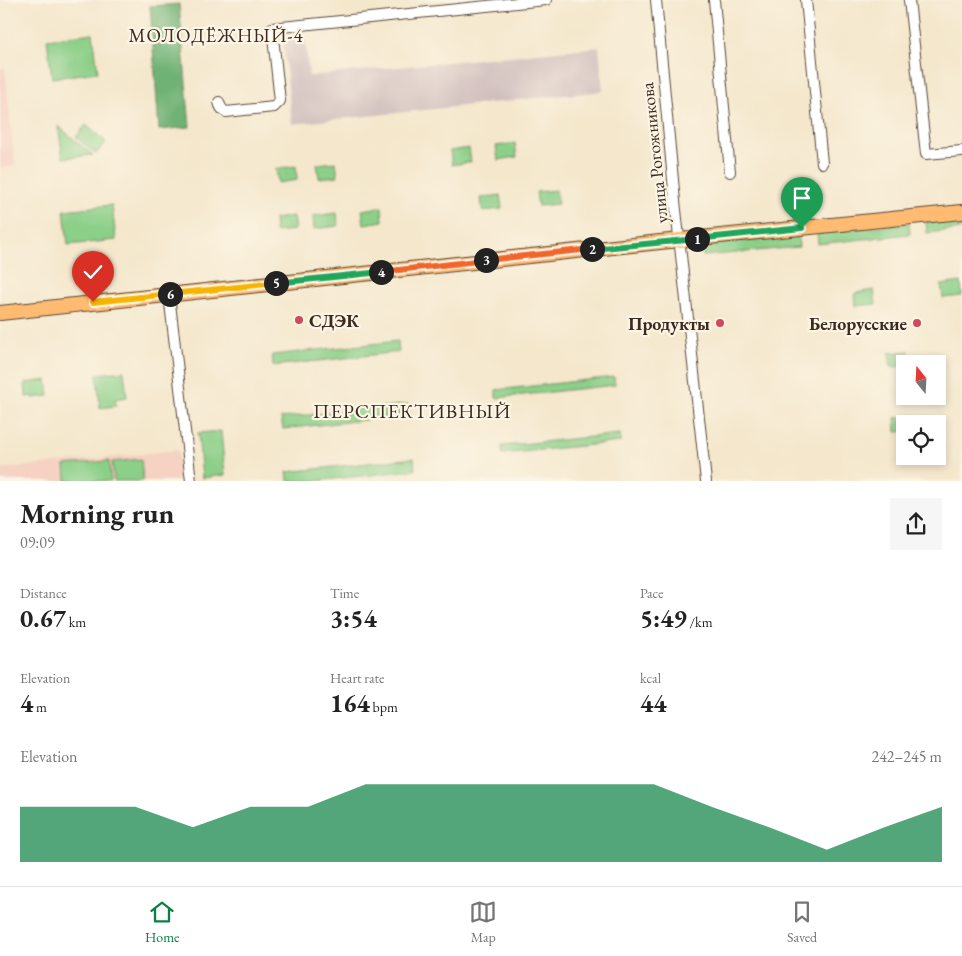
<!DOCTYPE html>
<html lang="en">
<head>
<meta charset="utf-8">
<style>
	body { margin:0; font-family:"EB Garamond",serif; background:#f6f6f6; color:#222; height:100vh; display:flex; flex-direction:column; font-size:19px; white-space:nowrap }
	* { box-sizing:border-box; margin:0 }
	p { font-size:16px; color:#767676 }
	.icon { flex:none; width:28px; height:28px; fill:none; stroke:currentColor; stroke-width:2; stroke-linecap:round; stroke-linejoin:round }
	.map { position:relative; height:481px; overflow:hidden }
	.details { display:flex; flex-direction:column; background:#fff; flex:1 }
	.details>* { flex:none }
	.needle { width:32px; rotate:342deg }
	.buttons { position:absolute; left:896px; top:355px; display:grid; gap:10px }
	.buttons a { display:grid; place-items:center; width:50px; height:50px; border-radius:0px; background:#fff; box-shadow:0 2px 8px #0003; font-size:25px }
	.pin { position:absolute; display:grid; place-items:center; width:42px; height:42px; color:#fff; margin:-51px -21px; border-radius:50% 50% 50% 0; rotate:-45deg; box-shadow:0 0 5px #0007 }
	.pin .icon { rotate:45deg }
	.km { position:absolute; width:25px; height:25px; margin:-12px; border-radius:50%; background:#222; color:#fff; font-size:14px; line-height:25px; text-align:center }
	.round { display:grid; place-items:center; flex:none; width:52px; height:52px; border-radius:0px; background:#f6f6f6 }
	.summary { display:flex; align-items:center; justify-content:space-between; height:85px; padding:0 20px }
	h1 { font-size:28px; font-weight:700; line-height:38px }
	.stats { display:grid; grid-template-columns:repeat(3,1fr); gap:8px; height:85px; padding:5px 20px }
	.stats div { display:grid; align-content:center }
	.stats b { font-size:25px; font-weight:700 }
	.stats small { font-size:14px; font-weight:400 }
	.stats p { font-size:14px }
	.chart { height:140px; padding:10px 20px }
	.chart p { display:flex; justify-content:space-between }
	.chart svg { width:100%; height:90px; margin-top:5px; fill:#0b8043; opacity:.7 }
	.tab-bar { display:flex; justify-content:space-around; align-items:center; height:70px; border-top:1px solid #e0e0e0; background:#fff; font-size:14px; color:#767676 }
	.tab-bar a { display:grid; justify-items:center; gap:2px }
	.tab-bar .active { color:#0b8043 }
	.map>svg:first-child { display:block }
</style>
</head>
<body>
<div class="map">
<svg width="962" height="481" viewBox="0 0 962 481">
	<rect width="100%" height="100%" fill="#fcf5e5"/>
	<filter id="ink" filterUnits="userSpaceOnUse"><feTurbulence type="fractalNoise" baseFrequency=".02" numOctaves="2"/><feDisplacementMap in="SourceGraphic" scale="10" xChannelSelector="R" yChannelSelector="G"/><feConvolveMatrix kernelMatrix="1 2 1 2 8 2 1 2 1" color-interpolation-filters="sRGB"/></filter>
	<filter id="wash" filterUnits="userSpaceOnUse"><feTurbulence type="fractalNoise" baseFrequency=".0096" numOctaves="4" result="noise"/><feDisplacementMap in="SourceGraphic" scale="20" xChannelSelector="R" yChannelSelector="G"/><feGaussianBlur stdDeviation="1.12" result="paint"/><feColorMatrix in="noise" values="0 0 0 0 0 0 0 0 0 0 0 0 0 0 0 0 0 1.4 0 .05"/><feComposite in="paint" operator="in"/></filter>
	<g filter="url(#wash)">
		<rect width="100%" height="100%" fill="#f4e7cc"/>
		<path fill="#f5d2c2" d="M0,68H5L15,166L0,168Z
			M178,450L181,481H0V469Z"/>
		<path fill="#d1bfbd" d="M305,38L309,76L599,47L603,91L292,124L283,40Z"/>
		<path fill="#8bcf88" stroke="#637c53" d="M93,33L98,72L52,78L47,39Z
			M86,125L106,142L96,154L76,137Z
			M58,126L93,155L63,158Z
			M515,143L517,157L498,160L496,146Z
			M469,148L471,162L452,165L450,151Z
			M336,162L338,176L319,178L317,164Z
			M296,166L297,180L278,183L276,169Z
			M556,190L558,204L538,206L536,192Z
			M500,195L502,209L482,211L481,198Z
			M112,205L116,240L68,245L64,210Z
			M382,207L383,221L364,224L362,210Z
			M337,213L338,226L314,229L313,216Z
			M293,216L295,230L275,232L274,219Z
			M962,218V229L927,233L926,222Z
			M909,223L910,234L818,244L817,233Z
			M798,236L799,247L703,256L702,245Z
			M961,282L962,296L943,298L941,285Z
			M874,290L876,304L856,306L855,293Z
			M398,341L399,352L273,366L272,355Z
			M909,351L910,364H905V366L891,367L889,353Z
			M124,371L127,397L115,399L116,406L100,408L97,374Z
			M614,377L615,385L496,398V390Z
			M47,380L49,396L33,398V396L26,397L25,383Z
			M408,404L409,415L283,429L281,418Z
			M914,416L915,424H905V431L896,432L895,418Z
			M221,431L225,475L202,478L198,433Z
			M620,434L621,442L502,454V446Z
			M414,458L415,470L315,481H288L287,472Z
			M141,459L143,481H114L112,462Z
			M109,461L111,481H66L65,465Z"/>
		<path fill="#70b274" stroke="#566e49" d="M179,4L190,127L159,130L150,6Z"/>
	</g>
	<g filter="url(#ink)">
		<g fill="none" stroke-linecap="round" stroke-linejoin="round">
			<defs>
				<path id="minor" d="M656,0L675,201L706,481
					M714,0L730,172
					M806,0L822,163
					M909,0L926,154L962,151
					M219,102C220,107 222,110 226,112L274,107L280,101L272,28L546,0
					M169,295L191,481"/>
				<path id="major" d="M0,313L660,242L962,212"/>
			</defs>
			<use href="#minor" stroke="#574638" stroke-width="12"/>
			<use href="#major" stroke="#574638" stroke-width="16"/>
			<use href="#minor" stroke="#fff" stroke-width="10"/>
			<use href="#major" stroke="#ffbb71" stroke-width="14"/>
		</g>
	</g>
	<g fill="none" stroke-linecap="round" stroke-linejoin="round" filter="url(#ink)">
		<defs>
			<path id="split-1" d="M697,239L802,228"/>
			<path id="split-2" d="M592,249L697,239"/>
			<path id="split-3" d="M486,260L592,249"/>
			<path id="split-4" d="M381,272L486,260"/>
			<path id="split-5" d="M276,283L381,272"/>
			<path id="split-6" d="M170,294L276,283"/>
			<path id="split-7" d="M93,302L170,294"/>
		</defs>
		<use href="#split-1" stroke="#fff" stroke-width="10"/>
		<use href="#split-2" stroke="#fff" stroke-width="10"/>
		<use href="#split-3" stroke="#fff" stroke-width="10"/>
		<use href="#split-4" stroke="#fff" stroke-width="10"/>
		<use href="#split-5" stroke="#fff" stroke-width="10"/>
		<use href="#split-6" stroke="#fff" stroke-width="10"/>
		<use href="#split-7" stroke="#fff" stroke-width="10"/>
		<use href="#split-1" stroke="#22a559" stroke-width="6"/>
		<use href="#split-2" stroke="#22a559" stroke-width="6"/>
		<use href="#split-3" stroke="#f0652b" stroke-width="6"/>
		<use href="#split-4" stroke="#f0652b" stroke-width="6"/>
		<use href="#split-5" stroke="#22a559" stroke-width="6"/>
		<use href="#split-6" stroke="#f5b400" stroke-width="6"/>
		<use href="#split-7" stroke="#f5b400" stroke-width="6"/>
	</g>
	<g fill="#d1495b" stroke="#fcf5e5" stroke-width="2">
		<circle cx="299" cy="320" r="5"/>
		<circle cx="720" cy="323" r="5"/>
		<circle cx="917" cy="323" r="5"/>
	</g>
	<g text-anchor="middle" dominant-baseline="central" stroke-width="4.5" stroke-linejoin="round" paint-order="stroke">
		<g font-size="18" fill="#3b2a1e" stroke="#fcf5e5">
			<text transform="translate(654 153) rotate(-96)">улица Рогожникова</text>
		</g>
		<g font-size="18" font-weight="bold" fill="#3b2a1e" stroke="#fcf5e5" text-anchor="end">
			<text x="309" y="320" text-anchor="start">СДЭК</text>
			<text x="710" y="323">Продукты</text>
			<text x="907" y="323">Белорусские</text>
		</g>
		<g font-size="19" letter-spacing="1" fill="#3b2a1e" stroke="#fcf5e5">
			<text x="216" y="35">МОЛОДЁЖНЫЙ-4</text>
		</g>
		<g font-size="20" letter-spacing="1" fill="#3b2a1e" stroke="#fcf5e5">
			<text x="412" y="411">ПЕРСПЕКТИВНЫЙ</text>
		</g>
	</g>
</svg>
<div class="buttons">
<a><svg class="needle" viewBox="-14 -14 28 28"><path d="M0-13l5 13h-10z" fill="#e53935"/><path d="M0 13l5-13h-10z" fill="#767676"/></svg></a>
<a><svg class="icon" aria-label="locate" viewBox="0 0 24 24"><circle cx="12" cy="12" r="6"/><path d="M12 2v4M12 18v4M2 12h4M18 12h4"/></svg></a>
</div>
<div class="pin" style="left:802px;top:228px;background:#1e9e55"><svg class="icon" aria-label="arrive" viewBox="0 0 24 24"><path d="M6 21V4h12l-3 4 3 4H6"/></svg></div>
<div class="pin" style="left:93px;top:302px;background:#d93025"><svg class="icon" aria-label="check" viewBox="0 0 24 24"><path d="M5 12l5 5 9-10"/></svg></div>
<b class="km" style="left:697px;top:239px">1</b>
<b class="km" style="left:592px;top:249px">2</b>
<b class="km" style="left:486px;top:260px">3</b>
<b class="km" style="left:381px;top:272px">4</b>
<b class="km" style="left:276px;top:283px">5</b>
<b class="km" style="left:170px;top:294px">6</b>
</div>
<section class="details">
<div class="summary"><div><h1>Morning run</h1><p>09:09</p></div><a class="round"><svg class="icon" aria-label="share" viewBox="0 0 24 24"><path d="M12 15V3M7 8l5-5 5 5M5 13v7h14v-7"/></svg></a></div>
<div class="stats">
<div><p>Distance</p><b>0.67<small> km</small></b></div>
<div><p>Time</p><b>3:54</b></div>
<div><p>Pace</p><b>5:49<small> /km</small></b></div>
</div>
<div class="stats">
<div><p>Elevation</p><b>4<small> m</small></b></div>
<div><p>Heart rate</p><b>164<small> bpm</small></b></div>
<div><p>kcal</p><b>44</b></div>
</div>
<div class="chart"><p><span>Elevation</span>242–245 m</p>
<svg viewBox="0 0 160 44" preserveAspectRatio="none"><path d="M0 44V17L10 17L20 17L30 27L40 17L50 17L60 6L70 6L80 6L90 6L100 6L110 6L120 17L130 27L140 38L150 27L160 17V44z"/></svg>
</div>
</section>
<nav class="tab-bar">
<a class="active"><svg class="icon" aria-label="home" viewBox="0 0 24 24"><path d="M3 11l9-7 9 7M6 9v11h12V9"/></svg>Home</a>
<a><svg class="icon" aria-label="map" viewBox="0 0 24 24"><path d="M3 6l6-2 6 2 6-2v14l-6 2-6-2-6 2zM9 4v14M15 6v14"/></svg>Map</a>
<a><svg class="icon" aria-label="saved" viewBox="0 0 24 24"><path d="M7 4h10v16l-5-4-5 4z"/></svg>Saved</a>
</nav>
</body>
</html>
